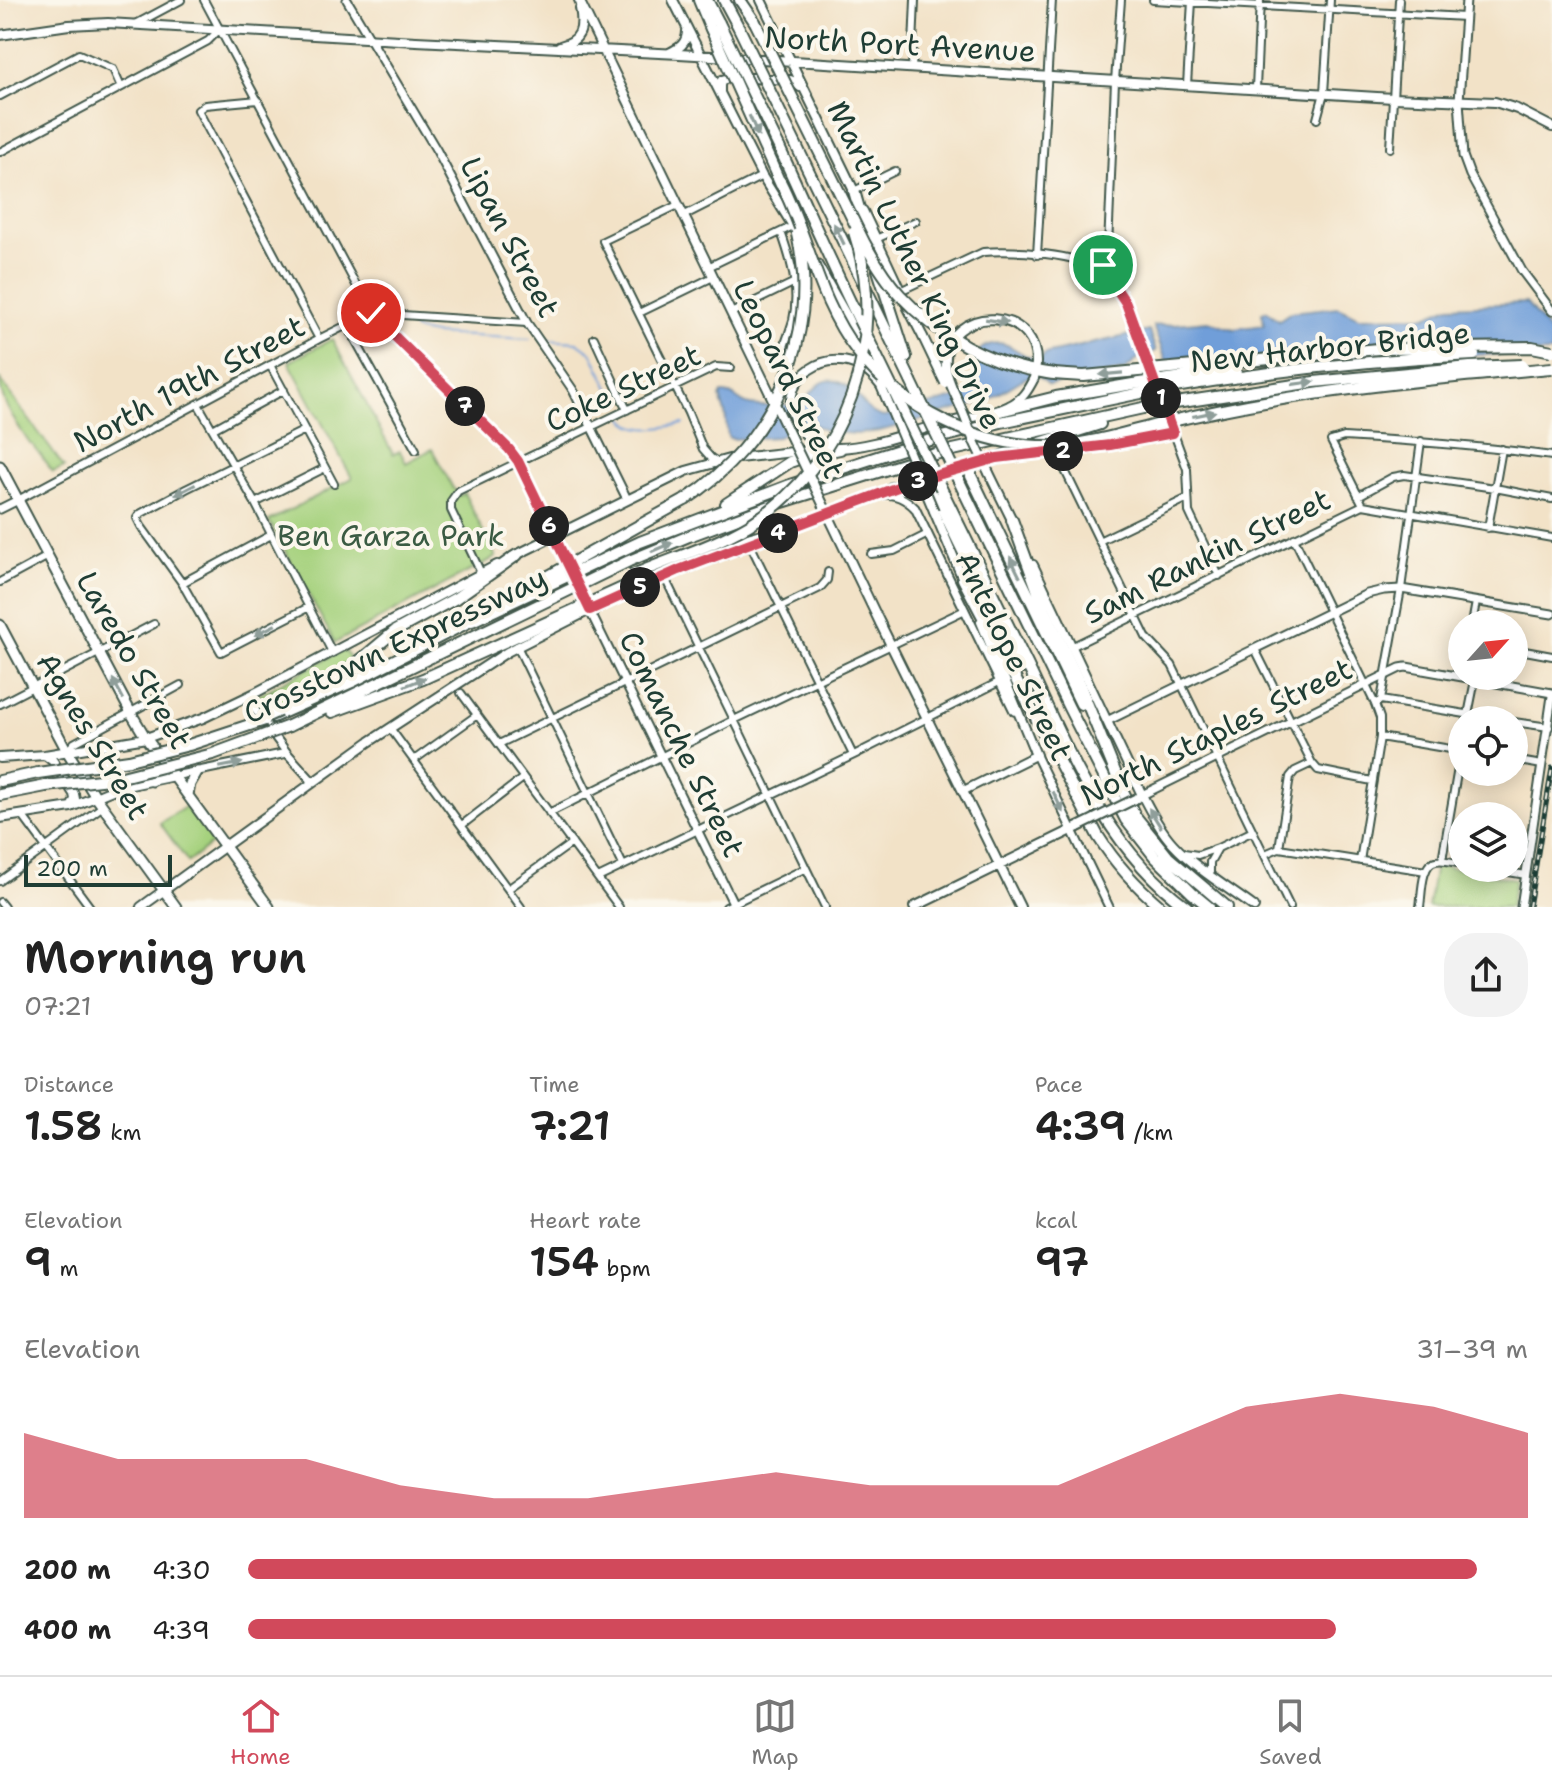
<!DOCTYPE html>
<html lang="en">
<head>
<meta charset="utf-8">
<style>
	body { margin:0; font-family:"Shantell Sans",sans-serif; background:#f2f2f2; color:#222; height:100vh; display:flex; flex-direction:column; font-size:30px; white-space:nowrap }
	* { box-sizing:border-box; margin:0 }
	p { font-size:26px; color:#767676 }
	.icon { flex:none; width:44px; height:44px; fill:none; stroke:currentColor; stroke-width:2; stroke-linecap:round; stroke-linejoin:round }
	.map { position:relative; height:907px; overflow:hidden }
	.panel { display:flex; flex-direction:column; background:#fff; flex:1 }
	.panel>* { flex:none }
	.needle { width:52px; rotate:63deg }
	.tools { position:absolute; left:1448px; top:610px; display:grid; gap:16px }
	.tools a { display:grid; place-items:center; width:80px; height:80px; border-radius:50%; background:#fff; box-shadow:0 4px 20px #0003; font-size:40px }
	.scale { position:absolute; left:24px; bottom:20px; width:148px; box-sizing:border-box; padding-left:8px; border:4px solid #1f3d34; border-top:0; font-size:22px; line-height:28px; white-space:nowrap; color:#1f3d34; -webkit-text-stroke:6px #fbf7ec; paint-order:stroke }
	.pin { position:absolute; display:grid; place-items:center; width:68px; height:68px; color:#fff; margin:-34px; border:4px solid #fff; border-radius:50%; box-shadow:0 2px 8px #0007 }
	.km { position:absolute; width:40px; height:40px; margin:-20px; border-radius:50%; background:#222; color:#fff; font-size:22px; line-height:40px; text-align:center }
	.round { display:grid; place-items:center; flex:none; width:84px; height:84px; border-radius:32px; background:#f2f2f2 }
	.summary { display:flex; align-items:center; justify-content:space-between; height:136px; padding:0 24px }
	h1 { font-size:44px; font-weight:600; line-height:60px }
	.figures { display:grid; grid-template-columns:repeat(3,1fr); gap:12px; height:136px; padding:8px 24px }
	.figures div { display:grid; align-content:center }
	.figures b { font-size:40px; font-weight:600 }
	.figures small { font-size:22px; font-weight:400 }
	.figures p { font-size:22px }
	.chart { height:224px; padding:16px 24px }
	.chart p { display:flex; justify-content:space-between }
	.chart svg { width:100%; height:144px; margin-top:8px; fill:#d1495b; opacity:.7 }
	ul { padding:0 24px; list-style:none; font-size:26px }
	li { display:grid; grid-template-columns:128px 96px 1fr; align-items:center; height:60px }
	li i { height:20px; border-radius:10px; background:#d1495b }
	.dock { display:flex; justify-content:space-around; align-items:center; height:112px; border-top:2px solid #e0e0e0; background:#fff; font-size:22px; color:#767676 }
	.dock a { display:grid; justify-items:center; gap:4px }
	.dock .selected { color:#d1495b }
	.map>svg:first-child { display:block }
</style>
</head>
<body>
<div class="map">
<svg width="1552" height="907" viewBox="0 0 1552 907">
	<rect width="100%" height="100%" fill="#fbf7ec"/>
	<filter id="ink" filterUnits="userSpaceOnUse"><feTurbulence type="fractalNoise" baseFrequency=".0125" numOctaves="2"/><feDisplacementMap in="SourceGraphic" scale="16" xChannelSelector="R" yChannelSelector="G"/><feConvolveMatrix kernelMatrix="1 2 1 2 8 2 1 2 1" color-interpolation-filters="sRGB"/></filter>
	<filter id="wash" filterUnits="userSpaceOnUse"><feTurbulence type="fractalNoise" baseFrequency=".006" numOctaves="4" result="noise"/><feDisplacementMap in="SourceGraphic" scale="32" xChannelSelector="R" yChannelSelector="G"/><feGaussianBlur stdDeviation="1.8" result="paint"/><feColorMatrix in="noise" values="0 0 0 0 0 0 0 0 0 0 0 0 0 0 0 0 0 1.4 0 .05"/><feComposite in="paint" operator="in"/></filter>
	<g filter="url(#wash)">
		<rect width="100%" height="100%" fill="#f2e2c7"/>
		<path fill="#a5d17d" stroke="#628758" stroke-width="2" d="M332,339L393,454L400,451L406,463L432,449L453,488L460,496L464,493L496,557L335,643L269,521L352,478L289,362Z
			M0,380L64,467L53,472L33,445L30,444C18,425 0,403 0,380Z
			M345,651L353,662L304,693L279,705L272,691L265,701L266,709L260,712C256,706 255,702 257,696L335,654Z
			M190,804L215,841L188,862L160,823Z
			M1435,865L1515,879L1510,907H1428Z"/>
		<path fill="#709ed9" stroke="#486e86" stroke-width="2" d="M1526,303L1552,335V353L1167,363L1153,326L1208,321L1234,329L1264,325L1262,313L1266,311L1279,320L1291,312L1338,307L1359,317L1426,316L1449,306Z
			M1149,331L1156,351L1140,357L1125,370L1049,385L1038,376L1025,378L987,401L880,431L857,434L828,432L811,423L801,422L778,437L732,439L728,437L725,413L720,397L722,393C734,392 739,403 750,405C761,407 783,406 794,404C813,402 815,372 841,383C859,390 864,414 884,417L962,396C967,392 973,387 975,381C978,368 969,349 992,344C1010,339 1020,358 1040,360L1045,354Z"/>
		<g fill="none" stroke-linecap="round" stroke-linejoin="round">
			<path stroke="#709ed9" stroke-width="2" d="M407,324L418,331L433,334L530,339
				M546,340L577,342L591,352L618,406
				M623,417C635,436 665,426 684,424"/>
		</g>
	</g>
	<g filter="url(#ink)">
		<g fill="none" stroke-linecap="round" stroke-linejoin="round">
			<defs>
				<path id="minor" d="M204,0L371,313L509,449L518,461L553,536
					M1153,0L1465,17
					M136,24L181,0
					M912,69L915,0
					M1187,85L1192,1
					M1256,88L1260,0
					M0,96L79,54L113,69L121,87
					M258,100L205,105L198,110L319,339
					M1317,119L1324,93L1330,0
					M1390,148L1399,0
					M0,152L208,41L220,29
					M854,191L895,171
					M678,205L603,241L688,413L703,449L711,458L716,461
					M683,216L762,176
					M876,239L916,221
					M1037,255L1052,0
					M708,267L793,226
					M1101,270L1108,248L1115,81L1121,0
					M900,291L983,252C1012,250 1081,253 1102,272C1112,280 1119,292 1126,303L1187,469L1189,512L1219,576
					M639,313L713,277
					M731,313L795,282
					M347,325L416,450
					M594,338L627,410
					M779,362C783,348 789,334 793,320C800,290 791,260 781,232
					M270,365L334,484
					M198,404L255,503L332,652
					M213,429L284,390
					M305,430L186,489L140,514L137,518L141,526L182,583L221,652L309,607
					M1056,452L1146,637L1172,665L1290,907
					M1358,496L1393,477L1404,475L1495,488L1552,499
					M18,500L319,339L371,313L527,323
					M255,503L325,468
					M1363,505L1331,441L1344,437C1413,441 1483,446 1552,456
					M1488,528L1502,449
					M1294,538L1375,704
					M1099,541L1188,498
					M750,544L853,755
					M871,554L894,551L928,534
					M481,573L451,510V501L458,491L716,367L731,368
					M664,576L825,907
					M0,582L48,556
					M182,583L271,535
					M1472,624L1476,602
					M517,646L623,865
					M1071,647L1363,505L1552,538
					M1255,649L1312,763L1295,771L1290,777L1279,848
					M1514,649L1552,656
					M461,693L619,907
					M1381,700L1502,720
					M0,704L154,624
					M1467,720L1475,680
					M1514,722L1549,727
					M390,728L521,907
					M1380,737L1462,751
					M499,744L820,588L827,580L828,572
					M67,751L74,743L181,685
					M414,760L477,715
					M1514,760L1542,765
					M1312,763L1318,770L1372,781
					M549,813L734,720L965,610
					M22,815L90,907
					M462,825L523,778
					M1218,848L1253,831
					M1184,853L1198,855L1218,848L1210,862V875
					M1265,854L1279,848L1426,871
					M1442,860L1462,745
					M1360,861L1380,737V718L1375,704L1381,700L1401,589L1421,441
					M1485,868L1526,875
					M598,878L856,754L999,682
					M0,881L103,806
					M508,889L572,843
					M0,902L4,907
					M726,907L806,868
					M1420,907C1422,895 1421,863 1436,861C1444,859 1454,863 1462,864"/>
				<path id="tertiary" d="M347,0L437,151L527,323L573,390L627,499
					M1466,0L1459,101L1463,156L1470,175L1522,271L1552,311
					M882,494C896,494 905,498 915,508L1014,711
					M0,509L18,500
					M588,607L735,907
					M255,693L252,698L253,707L287,753L313,782
					M1107,721L1367,594L1384,590L1401,589L1552,614
					M1034,751L1109,907
					M174,776L287,753
					M963,791L1036,755
					M1142,795L1400,668L1406,667L1552,693
					M1521,907L1552,696"/>
				<path id="secondary" d="M579,0L764,381
					M673,0L762,176L801,239
					M761,0L856,195
					M0,35L69,25L108,23L416,41L679,54L1393,98L1495,102L1517,109L1552,127
					M560,46C581,41 584,29 580,8
					M669,53C679,48 687,44 687,31
					M720,92V85L722,80L732,77L790,80L795,82L800,87
					M863,211L900,290
					M817,264L845,313L863,351
					M907,306L923,337
					M824,446C815,443 810,439 804,433C760,388 836,325 881,386
					M838,448C873,447 908,432 942,424C964,418 989,416 1009,406C1022,400 1028,390 1034,378
					M989,473L1014,524
					M914,482L997,458L1110,445L1173,433
					M934,511L965,584
					M787,529L898,487
					M512,557L686,471L729,459L820,449
					M1033,565L1142,795C1151,812 1160,830 1173,844C1196,869 1227,887 1254,907
					M981,622L1036,755
					M880,623L1020,907
					M45,755L53,761L74,794L75,799L72,806
					M0,758L45,755L146,738L203,718L255,693L497,565
					M0,818L71,807L117,788L174,776
					M141,907L369,742L507,652L590,610L664,576L763,539
					M914,907L1078,827"/>
				<path id="primary" d="M0,466L131,713L146,738L269,907
					M0,625L67,751L96,797L176,907
					M152,781L165,765
					M188,795L190,784L197,772"/>
				<path id="motorway" d="M699,0L711,29
					M707,0L719,23
					M724,0L739,28
					M740,0L755,22
					M779,147C806,205 831,263 859,320
					M797,147L911,381
					M854,191L870,247
					M878,270L906,357
					M996,412L1056,397L1139,383
					M997,458L1021,449L1100,424
					M971,466V476L976,486L1081,704
					M958,479L1069,708L1126,820L1155,857L1192,893L1209,907
					M892,488C913,486 925,483 939,502L1012,652L1022,668
					M941,488C970,547 998,605 1027,664C1068,750 1107,850 1187,907
					M726,504L790,462L810,455L840,449
					M1012,520L1044,608L1077,678L1122,789L1135,816L1168,857L1227,907
					M963,579L1098,836C1115,863 1136,886 1161,907
					M536,583L685,500
					M472,621L640,542L790,485L927,441L1001,422L1141,393
					M299,699L346,672L395,631L456,598L517,555
					M332,712L423,679L677,563L724,545L790,528
					M273,717L352,682L478,617
					M289,726L629,561L689,536L773,505L935,454L1143,408
					M0,781L38,773
					M0,795L46,786"/>
			</defs>
			<use href="#minor" stroke="#3f564a" stroke-width="10"/>
			<use href="#tertiary" stroke="#3f564a" stroke-width="11"/>
			<use href="#secondary" stroke="#3f564a" stroke-width="12"/>
			<use href="#primary" stroke="#3f564a" stroke-width="13"/>
			<use href="#motorway" stroke="#3f564a" stroke-width="14"/>
			<use href="#minor" stroke="#fff" stroke-width="6"/>
			<use href="#tertiary" stroke="#fff" stroke-width="7"/>
			<use href="#secondary" stroke="#fff" stroke-width="8"/>
			<use href="#primary" stroke="#fff" stroke-width="9"/>
			<use href="#motorway" stroke="#fff" stroke-width="10"/>
			<defs>
				<path id="rail" d="M1529,907L1552,768"/>
			</defs>
			<use href="#rail" stroke="#1f3d34" stroke-width="5"/>
			<use href="#rail" stroke="#fbf7ec" stroke-width="2" stroke-dasharray="6" stroke-linecap="butt"/>
			<defs>
				<path id="tertiary-bridge" d="M557,544L587,606"/>
				<path id="secondary-bridge" d="M923,337L945,383
					M764,381L880,623
					M881,386L934,511
					M973,439L989,473
					M974,442C970,431 966,419 961,408C956,395 947,381 946,367C940,301 1052,302 1034,378
					M1078,827L1137,798"/>
				<path id="motorway-bridge" d="M755,22L865,244C875,262 886,280 900,295C938,336 991,365 1047,373C1059,375 1072,375 1084,376L1378,349L1532,347L1552,351
					M719,23L779,147
					M739,28L797,147
					M711,29L781,185
					M780,181C809,237 818,301 857,351C902,409 977,447 1051,446C1089,445 1127,432 1164,423C1205,413 1246,405 1288,398C1375,384 1464,376 1552,368
					M859,320L941,488
					M911,381L958,479
					M1139,383L1222,372L1236,373
					M1141,393C1251,373 1362,360 1474,355
					M1143,408L1314,382L1470,367L1522,365
					M685,500C772,444 822,337 797,234
					M631,576C670,559 712,547 749,525C846,465 890,340 854,232
					M261,719L279,711
					M38,773L129,760L189,745L265,720
					M46,786L118,778L213,754L289,726"/>
			</defs>
			<use href="#tertiary-bridge" stroke="#3f564a" stroke-width="11" stroke-linecap="butt"/>
			<use href="#secondary-bridge" stroke="#3f564a" stroke-width="12" stroke-linecap="butt"/>
			<use href="#motorway-bridge" stroke="#3f564a" stroke-width="14" stroke-linecap="butt"/>
			<use href="#tertiary-bridge" stroke="#fff" stroke-width="7"/>
			<use href="#secondary-bridge" stroke="#fff" stroke-width="8"/>
			<use href="#motorway-bridge" stroke="#fff" stroke-width="10"/>
		</g>
		<defs><path id="oneway-solid" d="M-6-.8H1V-3.2L6.5 0L1 3.2V.8H-6Z" transform="scale(2)"/></defs>
		<g fill="#8f9e9a">
			<use href="#oneway-solid" transform="translate(754 126) rotate(66)"/>
			<use href="#oneway-solid" transform="translate(839 234) rotate(-116)"/>
			<use href="#oneway-solid" transform="translate(997 321) rotate(9)"/>
			<use href="#oneway-solid" transform="translate(1111 374) rotate(175)"/>
			<use href="#oneway-solid" transform="translate(1303 383) rotate(-8)"/>
			<use href="#oneway-solid" transform="translate(1204 414) rotate(-12)"/>
			<use href="#oneway-solid" transform="translate(185 490) rotate(152)"/>
			<use href="#oneway-solid" transform="translate(662 547) rotate(-23)"/>
			<use href="#oneway-solid" transform="translate(1015 567) rotate(-116)"/>
			<use href="#oneway-solid" transform="translate(265 630) rotate(153)"/>
			<use href="#oneway-solid" transform="translate(415 682) rotate(-22)"/>
			<use href="#oneway-solid" transform="translate(118 689) rotate(-118)"/>
			<use href="#oneway-solid" transform="translate(231 765) rotate(-11)"/>
			<use href="#oneway-solid" transform="translate(1058 802) rotate(65)"/>
			<use href="#oneway-solid" transform="translate(1155 818) rotate(-122)"/>
		</g>
	</g>
	<g fill="none" stroke-linecap="round" stroke-linejoin="round" filter="url(#ink)">
		<defs>
			<path id="route" d="M371,313L509,449L518,461L590,610L679,570L903,485L997,458L1110,445L1173,433L1126,303L1110,279L1101,270L1103,265"/>
		</defs>
		<use href="#route" stroke="#fff" stroke-width="16"/>
		<use href="#route" stroke="#d1495b" stroke-width="10"/>
	</g>
	<g text-anchor="middle" dominant-baseline="central" stroke-width="8" stroke-linejoin="round" paint-order="stroke">
		<g font-size="30" fill="#1f3d34" stroke="#fbf7ec">
			<text transform="translate(900 44) rotate(3)">North Port Avenue</text>
			<text transform="translate(510 237) rotate(62)">Lipan Street</text>
			<text transform="translate(915 265) rotate(64)">Martin Luther King Drive</text>
			<text transform="translate(1330 347) rotate(-6)">New Harbor Bridge</text>
			<text transform="translate(789 379) rotate(64)">Leopard Street</text>
			<text transform="translate(189 384) rotate(-28)">North 19th Street</text>
			<text transform="translate(623 388) rotate(-25)">Coke Street</text>
			<text transform="translate(1207 556) rotate(-26)">Sam Rankin Street</text>
			<text transform="translate(395 645) rotate(-25)">Crosstown Expressway</text>
			<text transform="translate(1014 656) rotate(64)">Antelope Street</text>
			<text transform="translate(134 660) rotate(60)">Laredo Street</text>
			<text transform="translate(1216 732) rotate(-26)">North Staples Street</text>
			<text transform="translate(93 736) rotate(59)">Agnes Street</text>
			<text transform="translate(682 744) rotate(64)">Comanche Street</text>
		</g>
		<g font-size="30" fill="#3a5b43" stroke="#fbf7ec">
			<text x="391" y="535">Ben Garza Park</text>
		</g>
	</g>
</svg>
<div class="tools">
<a><svg class="needle" viewBox="-14 -14 28 28"><path d="M0-13l5 13h-10z" fill="#e53935"/><path d="M0 13l5-13h-10z" fill="#767676"/></svg></a>
<a><svg class="icon" aria-label="locate" viewBox="0 0 24 24"><circle cx="12" cy="12" r="6"/><path d="M12 2v4M12 18v4M2 12h4M18 12h4"/></svg></a>
<a><svg class="icon" aria-label="layers" viewBox="0 0 24 24"><path d="M12 4l9 5-9 5-9-5zM3 14l9 5 9-5"/></svg></a>
</div>
<div class="scale">200 m</div>
<div class="pin" style="left:1103px;top:265px;background:#1e9e55"><svg class="icon" aria-label="arrive" viewBox="0 0 24 24"><path d="M6 21V4h12l-3 4 3 4H6"/></svg></div>
<div class="pin" style="left:371px;top:313px;background:#d93025"><svg class="icon" aria-label="check" viewBox="0 0 24 24"><path d="M5 12l5 5 9-10"/></svg></div>
<b class="km" style="left:1161px;top:398px">1</b>
<b class="km" style="left:1063px;top:451px">2</b>
<b class="km" style="left:918px;top:481px">3</b>
<b class="km" style="left:778px;top:533px">4</b>
<b class="km" style="left:640px;top:587px">5</b>
<b class="km" style="left:549px;top:526px">6</b>
<b class="km" style="left:465px;top:406px">7</b>
</div>
<section class="panel">
<div class="summary"><div><h1>Morning run</h1><p>07:21</p></div><a class="round"><svg class="icon" aria-label="share" viewBox="0 0 24 24"><path d="M12 15V3M7 8l5-5 5 5M5 13v7h14v-7"/></svg></a></div>
<div class="figures">
<div><p>Distance</p><b>1.58<small> km</small></b></div>
<div><p>Time</p><b>7:21</b></div>
<div><p>Pace</p><b>4:39<small> /km</small></b></div>
</div>
<div class="figures">
<div><p>Elevation</p><b>9<small> m</small></b></div>
<div><p>Heart rate</p><b>154<small> bpm</small></b></div>
<div><p>kcal</p><b>97</b></div>
</div>
<div class="chart"><p><span>Elevation</span>31–39 m</p>
<svg viewBox="0 0 160 44" preserveAspectRatio="none"><path d="M0 44V18L10 26L20 26L30 26L40 34L50 38L60 38L70 34L80 30L90 34L100 34L110 34L120 22L130 10L140 6L150 10L160 18V44z"/></svg>
</div>
<ul>
<li><b>200 m</b>4:30<i style="width:96%"></i></li>
<li><b>400 m</b>4:39<i style="width:85%"></i></li>
</ul>
</section>
<nav class="dock">
<a class="selected"><svg class="icon" aria-label="home" viewBox="0 0 24 24"><path d="M3 11l9-7 9 7M6 9v11h12V9"/></svg>Home</a>
<a><svg class="icon" aria-label="map" viewBox="0 0 24 24"><path d="M3 6l6-2 6 2 6-2v14l-6 2-6-2-6 2zM9 4v14M15 6v14"/></svg>Map</a>
<a><svg class="icon" aria-label="saved" viewBox="0 0 24 24"><path d="M7 4h10v16l-5-4-5 4z"/></svg>Saved</a>
</nav>
</body>
</html>
